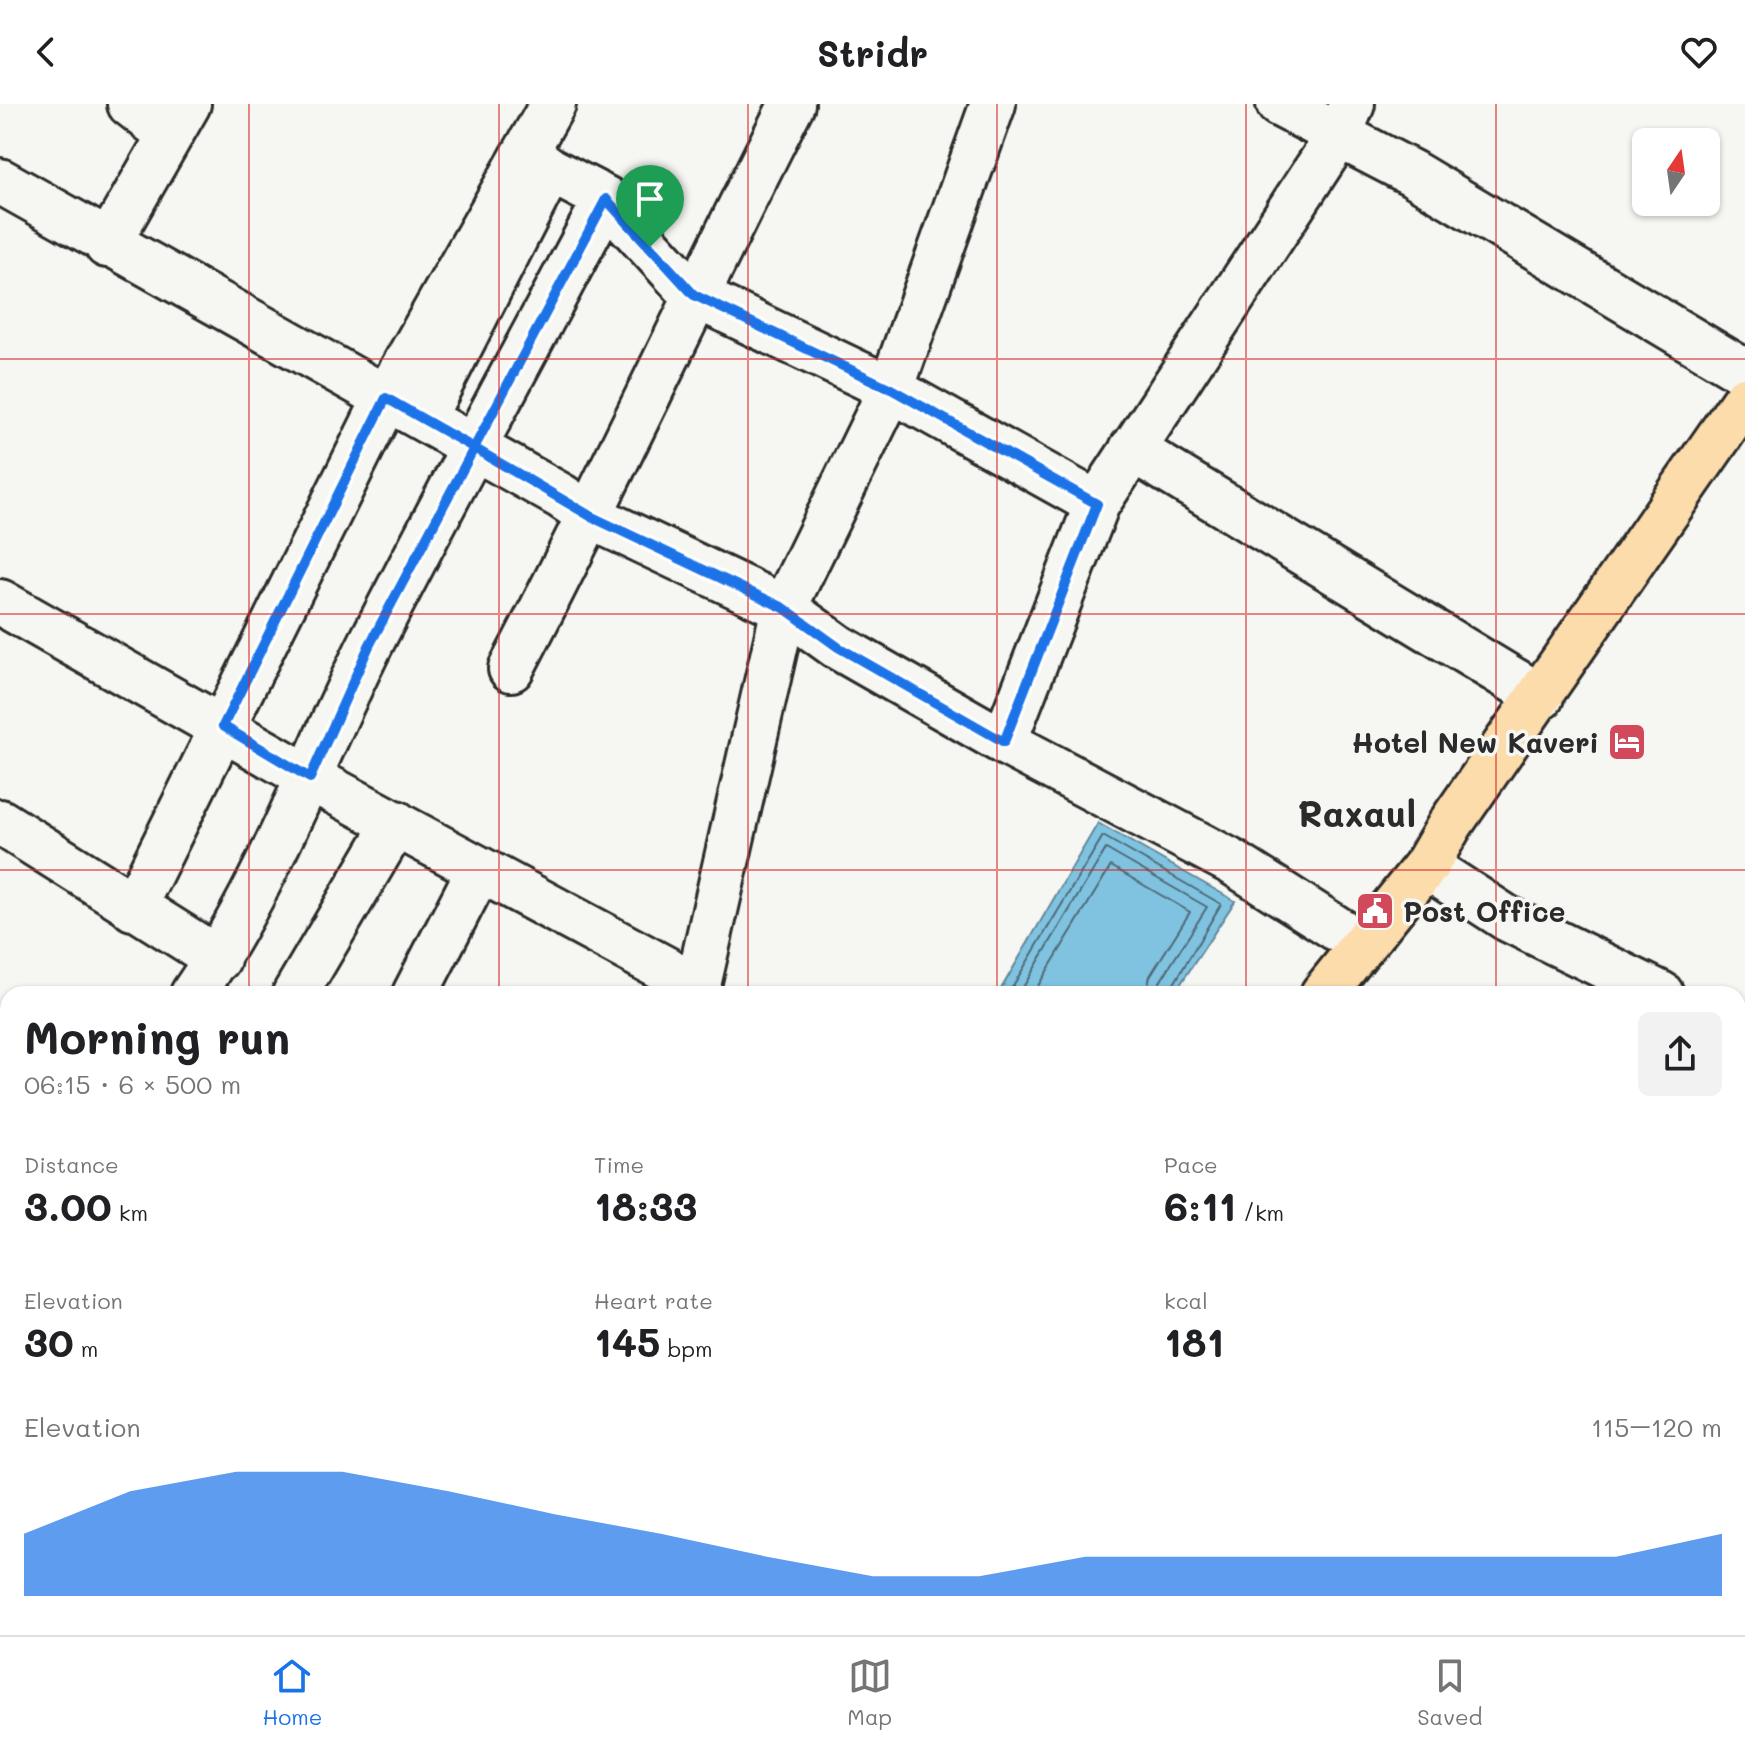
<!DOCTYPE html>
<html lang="en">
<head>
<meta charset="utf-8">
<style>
	body { margin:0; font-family:Mali,sans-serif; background:#f2f2f2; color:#202124; height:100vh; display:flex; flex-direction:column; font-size:30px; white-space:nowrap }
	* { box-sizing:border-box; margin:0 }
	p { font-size:26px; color:#757577 }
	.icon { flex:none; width:44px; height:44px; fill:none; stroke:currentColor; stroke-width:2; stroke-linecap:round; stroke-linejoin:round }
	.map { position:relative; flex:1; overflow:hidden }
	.side { position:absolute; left:0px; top:882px; width:1746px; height:650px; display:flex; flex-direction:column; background:#fff; border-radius:24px 24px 0 0; box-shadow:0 2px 6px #0004 }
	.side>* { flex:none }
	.needle { width:52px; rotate:13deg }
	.buttons { position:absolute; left:1632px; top:24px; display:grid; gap:16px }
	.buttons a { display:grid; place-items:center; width:88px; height:88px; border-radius:12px; background:#fff; box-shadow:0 2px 6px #0004; font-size:40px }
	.pin { position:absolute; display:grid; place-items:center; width:68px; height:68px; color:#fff; margin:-82px -34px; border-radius:50% 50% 50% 0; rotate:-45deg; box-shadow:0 0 8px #0007 }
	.pin .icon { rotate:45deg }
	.round { display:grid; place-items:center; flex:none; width:84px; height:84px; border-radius:12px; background:#f2f2f2 }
	.headline { display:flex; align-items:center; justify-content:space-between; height:136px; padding:0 24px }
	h1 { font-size:44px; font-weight:700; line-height:60px }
	.figures { display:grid; grid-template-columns:repeat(3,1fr); gap:12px; height:136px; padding:8px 24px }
	.figures div { display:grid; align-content:center }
	.figures b { font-size:40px; font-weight:700 }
	.figures small { font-size:22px; font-weight:400 }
	.figures p { font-size:22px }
	.chart { height:224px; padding:16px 24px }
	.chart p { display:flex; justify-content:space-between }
	.chart svg { width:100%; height:144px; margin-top:8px; fill:#1a73e8; opacity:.7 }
	header { display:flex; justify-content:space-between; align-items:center; height:104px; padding:0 24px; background:#fff; font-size:36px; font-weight:700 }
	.tabs { display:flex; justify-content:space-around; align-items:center; height:112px; border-top:2px solid #e0e0e0; background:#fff; font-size:22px; color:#757577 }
	.tabs a { display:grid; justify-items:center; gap:4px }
	.tabs .current { color:#1a73e8 }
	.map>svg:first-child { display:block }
</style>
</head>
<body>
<header><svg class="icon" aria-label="back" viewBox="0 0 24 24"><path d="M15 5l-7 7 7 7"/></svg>Stridr<svg class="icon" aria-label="heart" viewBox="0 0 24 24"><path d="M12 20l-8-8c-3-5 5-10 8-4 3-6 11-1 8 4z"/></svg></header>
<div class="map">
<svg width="1745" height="1531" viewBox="0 0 1745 1531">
	<defs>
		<pattern id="building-back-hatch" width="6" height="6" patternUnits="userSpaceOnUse" patternTransform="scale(2)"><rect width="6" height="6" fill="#d3ad85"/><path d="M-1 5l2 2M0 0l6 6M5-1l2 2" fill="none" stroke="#ab8d6d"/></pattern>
	</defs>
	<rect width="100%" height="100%" fill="#f6f6f2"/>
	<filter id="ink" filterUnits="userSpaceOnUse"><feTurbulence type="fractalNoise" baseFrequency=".0125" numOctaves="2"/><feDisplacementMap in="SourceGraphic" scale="16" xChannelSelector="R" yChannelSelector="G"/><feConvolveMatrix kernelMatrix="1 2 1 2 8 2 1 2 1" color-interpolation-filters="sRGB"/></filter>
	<g filter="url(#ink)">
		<path fill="#80c3e1" stroke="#5e8698" stroke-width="2" d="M1098,719L1235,797L1174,890H998Z"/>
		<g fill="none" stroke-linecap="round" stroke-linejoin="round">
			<path stroke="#4d6874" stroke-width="2" d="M1008,890L1103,732L1221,800L1168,890
				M1019,890L1106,745L1207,803L1160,878L1158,890
				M1033,890L1111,762L1190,808L1150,872L1146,890"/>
		</g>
		<path fill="url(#building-back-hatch)" stroke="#2b2b2b" stroke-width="2" d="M1049,1524H1076L1070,1531H1059Z"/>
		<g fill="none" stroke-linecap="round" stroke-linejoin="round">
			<defs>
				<path id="minor" d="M130,0L170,31
					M1279,0L1412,69L1745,268
					M527,49L550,66L606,95L694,191L891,285L1097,400
					M0,77L561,392L592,413L784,504L838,543L1004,638L1232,758L1361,840
					M107,141L188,0
					M423,314L550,66
					M1132,345L1541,593
					M0,498L310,674L699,883
					M511,565C609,379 696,188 792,0
					M1004,638L1097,400L1339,31L1352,0
					M0,718L218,855
					M1426,762L1508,815L1661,890
					M133,804L386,294L553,0
					M193,890C268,782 312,656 371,539C447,390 528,243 606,95
					M295,890L396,719
					M415,890L479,766
					M696,890L784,504L891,285L993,0
					M1738,928L1745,932
					M1738,1433L1745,1436
					M894,1524L904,1531
					M1019,1524L1028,1531
					M1344,1524L1353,1531
					M1087,1531L1092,1524"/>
				<path id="major" d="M1323,890L1426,762L1451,719L1745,295
					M923,1531V1524"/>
			</defs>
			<use href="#minor" stroke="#2b2b2b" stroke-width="50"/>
			<use href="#major" stroke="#2b2b2b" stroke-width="50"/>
			<use href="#minor" stroke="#f6f6f2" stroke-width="44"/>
			<use href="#major" stroke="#fddcac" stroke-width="44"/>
		</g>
	</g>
	<g fill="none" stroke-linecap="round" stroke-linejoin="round" filter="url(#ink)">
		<defs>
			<path id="route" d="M650,143L606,95L474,344L386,294L223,622L310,674L369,542L474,344L592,413L784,504L838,543L1004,638L1097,400L891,285L694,191L650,143"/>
		</defs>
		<use href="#route" stroke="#fff" stroke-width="16"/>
		<use href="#route" stroke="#1a73e8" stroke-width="10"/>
	</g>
	<path fill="none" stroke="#d62828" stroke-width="2" stroke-opacity="0.55" d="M249,0V890M499,0V890M748,0V890M997,0V890M1246,0V890M1496,0V890M0,255H1745M0,510H1745M0,766H1745M0,1021H8M1738,1021H1745M0,1276H8M1738,1276H1745M249,1524V1531M499,1524V1531M748,1524V1531M997,1524V1531M1246,1524V1531M1496,1524V1531"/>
	<defs>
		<symbol id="hotel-square" viewBox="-11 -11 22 22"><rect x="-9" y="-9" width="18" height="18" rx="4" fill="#d1495b" stroke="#f6f6f2"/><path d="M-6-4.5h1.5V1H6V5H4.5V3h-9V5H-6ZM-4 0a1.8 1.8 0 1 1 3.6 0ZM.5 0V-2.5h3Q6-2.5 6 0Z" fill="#fff"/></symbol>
		<symbol id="civic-square" viewBox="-11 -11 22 22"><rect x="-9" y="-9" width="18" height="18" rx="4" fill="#d1495b" stroke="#f6f6f2"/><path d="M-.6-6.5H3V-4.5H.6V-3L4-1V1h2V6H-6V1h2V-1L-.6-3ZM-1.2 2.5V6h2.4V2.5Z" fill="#fff"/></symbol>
	</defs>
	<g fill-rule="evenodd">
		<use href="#hotel-square" x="1605" y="616" width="44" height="44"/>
		<use href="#civic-square" x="1353" y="785" width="44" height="44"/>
	</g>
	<g text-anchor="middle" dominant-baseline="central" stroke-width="7" stroke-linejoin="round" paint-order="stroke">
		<g font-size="28" font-weight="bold" fill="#2b2b2b" stroke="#f6f6f2" text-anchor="end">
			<text x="1599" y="638">Hotel New Kaveri</text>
			<text x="1403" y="807" text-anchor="start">Post Office</text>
		</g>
		<g font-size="36" font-weight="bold" fill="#2b2b2b" stroke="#f6f6f2">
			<text x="1357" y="708">Raxaul</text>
		</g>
	</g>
</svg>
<div class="buttons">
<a><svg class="needle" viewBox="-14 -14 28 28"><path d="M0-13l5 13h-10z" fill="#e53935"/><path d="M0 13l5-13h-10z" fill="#757577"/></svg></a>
</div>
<div class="pin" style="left:650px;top:143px;background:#1e9e55"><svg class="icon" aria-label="arrive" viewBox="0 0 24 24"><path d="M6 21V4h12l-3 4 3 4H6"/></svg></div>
<section class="side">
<div class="headline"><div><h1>Morning run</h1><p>06:15 · 6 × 500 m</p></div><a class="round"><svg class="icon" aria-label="share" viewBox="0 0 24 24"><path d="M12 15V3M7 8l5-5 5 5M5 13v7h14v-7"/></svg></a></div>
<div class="figures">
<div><p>Distance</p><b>3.00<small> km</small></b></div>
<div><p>Time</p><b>18:33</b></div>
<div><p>Pace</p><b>6:11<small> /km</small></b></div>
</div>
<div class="figures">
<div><p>Elevation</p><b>30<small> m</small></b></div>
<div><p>Heart rate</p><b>145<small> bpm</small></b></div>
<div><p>kcal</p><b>181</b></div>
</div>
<div class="chart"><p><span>Elevation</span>115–120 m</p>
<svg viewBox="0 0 160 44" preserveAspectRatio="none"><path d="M0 44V25L10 12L20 6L30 6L40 12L50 19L60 25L70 32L80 38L90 38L100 32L110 32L120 32L130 32L140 32L150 32L160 25V44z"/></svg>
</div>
</section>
</div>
<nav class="tabs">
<a class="current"><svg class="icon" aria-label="home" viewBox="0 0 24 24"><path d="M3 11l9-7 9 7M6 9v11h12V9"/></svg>Home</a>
<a><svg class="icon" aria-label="map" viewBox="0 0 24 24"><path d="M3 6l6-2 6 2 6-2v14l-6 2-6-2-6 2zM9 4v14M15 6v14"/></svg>Map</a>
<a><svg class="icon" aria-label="saved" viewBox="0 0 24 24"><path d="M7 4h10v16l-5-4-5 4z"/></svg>Saved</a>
</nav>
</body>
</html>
